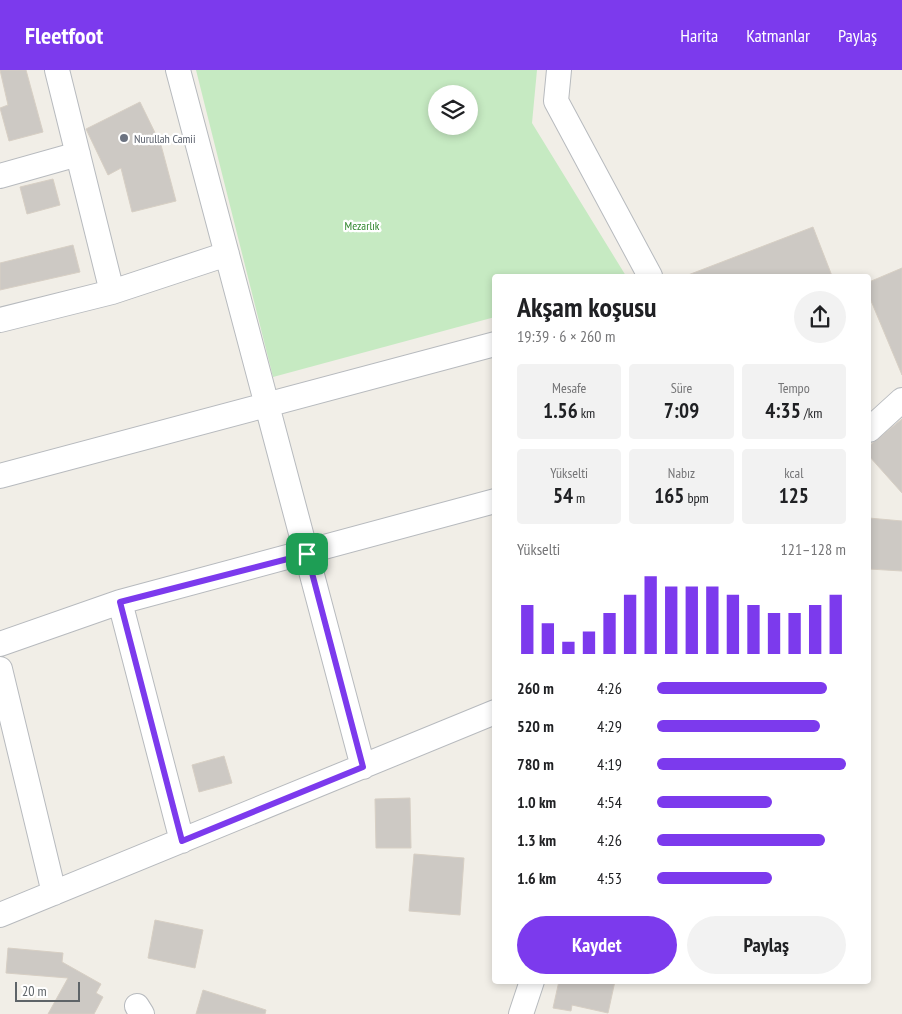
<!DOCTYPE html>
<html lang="tr">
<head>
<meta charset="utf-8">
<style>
	body { margin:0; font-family:"PT Sans Narrow",sans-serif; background:#f2f2f2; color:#202124; height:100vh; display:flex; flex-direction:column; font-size:19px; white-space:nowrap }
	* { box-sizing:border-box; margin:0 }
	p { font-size:16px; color:#757577 }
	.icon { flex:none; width:28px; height:28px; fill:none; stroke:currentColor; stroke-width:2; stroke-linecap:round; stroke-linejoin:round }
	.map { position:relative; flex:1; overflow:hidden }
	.details { position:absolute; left:492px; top:204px; width:379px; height:710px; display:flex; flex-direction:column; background:#fff; border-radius:5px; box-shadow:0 2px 8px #0003 }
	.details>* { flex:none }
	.tools { position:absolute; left:428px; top:15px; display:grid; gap:10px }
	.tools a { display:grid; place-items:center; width:50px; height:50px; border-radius:50%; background:#fff; box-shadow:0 2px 8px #0003; font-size:25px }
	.scale { position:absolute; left:15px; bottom:12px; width:65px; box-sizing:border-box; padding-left:5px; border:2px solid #5e6468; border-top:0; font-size:14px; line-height:18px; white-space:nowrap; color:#5e6468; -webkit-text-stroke:4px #fff; paint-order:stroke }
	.pin { position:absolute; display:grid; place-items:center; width:42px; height:42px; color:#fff; margin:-21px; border-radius:10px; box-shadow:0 2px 8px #0006 }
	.round { display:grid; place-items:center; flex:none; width:52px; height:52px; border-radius:26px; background:#f2f2f2 }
	.headline { display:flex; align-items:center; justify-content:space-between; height:85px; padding:0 25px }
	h1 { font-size:28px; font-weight:800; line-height:38px }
	.stats { display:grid; grid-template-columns:repeat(3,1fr); gap:8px; height:85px; padding:5px 25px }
	.stats div { display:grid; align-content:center; border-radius:5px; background:#f2f2f2; text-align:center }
	.stats b { font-size:21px; font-weight:800 }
	.stats small { font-size:14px; font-weight:400 }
	.stats p { font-size:14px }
	.chart { height:140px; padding:10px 25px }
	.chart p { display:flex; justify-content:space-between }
	.chart svg { width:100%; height:90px; margin-top:5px; stroke:#7c3aed; stroke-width:6 }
	.cta { display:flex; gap:10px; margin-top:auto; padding:10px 25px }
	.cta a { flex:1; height:58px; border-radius:30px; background:#7c3aed; color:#fff; font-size:20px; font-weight:800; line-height:58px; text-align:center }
	.cta a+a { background:#f2f2f2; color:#202124 }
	ul { padding:0 25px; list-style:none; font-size:16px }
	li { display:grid; grid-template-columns:80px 60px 1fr; align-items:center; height:38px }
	li i { height:12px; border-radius:6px; background:#7c3aed }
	header { display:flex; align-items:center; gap:30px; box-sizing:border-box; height:70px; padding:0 25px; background:#7c3aed; color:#fff }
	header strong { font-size:24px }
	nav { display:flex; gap:28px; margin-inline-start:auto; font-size:18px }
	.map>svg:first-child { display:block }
</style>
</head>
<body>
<header>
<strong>Fleetfoot</strong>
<nav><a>Harita</a><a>Katmanlar</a><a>Paylaş</a></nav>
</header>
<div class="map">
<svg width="902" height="944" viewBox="0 0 902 944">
	<rect width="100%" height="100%" fill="#f1eee7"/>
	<path fill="#c6eac2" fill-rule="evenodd" d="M196,0H537L532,53L626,206H495V247L273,307ZM436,24H469V56H436Z"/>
	<path fill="#cdc9c4" stroke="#d7cfc4" d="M0,0H26L43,62L9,71L0,38L8,35Z
		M140,32L161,75L176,131L132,142L121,98L108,105L86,59Z
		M53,109L60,135L27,144L20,117Z
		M813,157L832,206H688V205Z
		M73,175L80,202L0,220V193Z
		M902,198V305L869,226V212Z
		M902,349V423L869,386V376Z
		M869,448L902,451V501L869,499Z
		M224,686L232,713L199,722L192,695Z
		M410,728L411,778H376L375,729Z
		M414,784L464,788L460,845L409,841Z
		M155,850L203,860L195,898L148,888Z
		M8,878L63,883L62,892L101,914L96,923L103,927L94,944H48L68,908L6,903Z
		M559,911H615L608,943L572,935L571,941L553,938Z
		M203,920L266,940L265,944H196Z"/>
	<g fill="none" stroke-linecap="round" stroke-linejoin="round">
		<defs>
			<path id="minor" d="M57,0L112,222
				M178,0L363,697
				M559,0L556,31L650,206
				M0,106L78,84
				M0,250L112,222L227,184
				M869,360L902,330
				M0,406L495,274
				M120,532L182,771
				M0,574L120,532L495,431
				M0,599L54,823
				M0,845L495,642
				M137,936L142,944
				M521,944L532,911"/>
		</defs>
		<use href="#minor" stroke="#b7babe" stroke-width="26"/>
		<use href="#minor" stroke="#fff" stroke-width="24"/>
	</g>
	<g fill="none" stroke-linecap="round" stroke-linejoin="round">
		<defs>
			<path id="route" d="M307,484L363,697L182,771L120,532Z"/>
		</defs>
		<use href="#route" stroke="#fff" stroke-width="10"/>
		<use href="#route" stroke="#7c3aed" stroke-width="6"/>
	</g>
	<circle fill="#6b7280" stroke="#fff" stroke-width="2" cx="124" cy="68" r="5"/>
	<g text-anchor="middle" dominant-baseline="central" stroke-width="4.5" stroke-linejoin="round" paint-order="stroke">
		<g font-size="12" fill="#5b616d" stroke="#fff" text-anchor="start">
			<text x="134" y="68">Nurullah Camii</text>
		</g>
		<g font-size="12" fill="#32872f" stroke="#fff">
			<text x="362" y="155">Mezarlık</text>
		</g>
	</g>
</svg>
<div class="tools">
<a><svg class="icon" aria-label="layers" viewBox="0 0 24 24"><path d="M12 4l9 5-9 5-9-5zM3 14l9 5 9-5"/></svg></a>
</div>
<div class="scale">20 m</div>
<div class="pin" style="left:307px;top:484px;background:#1e9e55"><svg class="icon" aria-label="arrive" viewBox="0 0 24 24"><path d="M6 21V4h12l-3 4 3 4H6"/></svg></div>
<section class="details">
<div class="headline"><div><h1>Akşam koşusu</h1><p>19:39 · 6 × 260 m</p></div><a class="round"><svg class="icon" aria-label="share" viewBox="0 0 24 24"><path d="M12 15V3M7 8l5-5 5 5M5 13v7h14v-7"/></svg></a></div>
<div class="stats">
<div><p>Mesafe</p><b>1.56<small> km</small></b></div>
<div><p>Süre</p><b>7:09</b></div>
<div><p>Tempo</p><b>4:35<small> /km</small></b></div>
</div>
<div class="stats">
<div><p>Yükselti</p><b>54<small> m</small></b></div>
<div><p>Nabız</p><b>165<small> bpm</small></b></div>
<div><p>kcal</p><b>125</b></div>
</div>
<div class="chart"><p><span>Yükselti</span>121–128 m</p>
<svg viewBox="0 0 160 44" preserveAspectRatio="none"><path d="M5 44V20M15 44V29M25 44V38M35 44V33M45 44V24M55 44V15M65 44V6M75 44V11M85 44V11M95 44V11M105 44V15M115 44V20M125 44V24M135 44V24M145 44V20M155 44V15"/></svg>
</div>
<ul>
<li><b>260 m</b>4:26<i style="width:90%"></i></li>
<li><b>520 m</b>4:29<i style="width:86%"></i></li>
<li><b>780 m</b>4:19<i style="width:100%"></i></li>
<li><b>1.0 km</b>4:54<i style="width:61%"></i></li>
<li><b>1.3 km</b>4:26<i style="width:89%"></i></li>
<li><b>1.6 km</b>4:53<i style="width:61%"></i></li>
</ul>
<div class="cta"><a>Kaydet</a><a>Paylaş</a></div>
</section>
</div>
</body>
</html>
